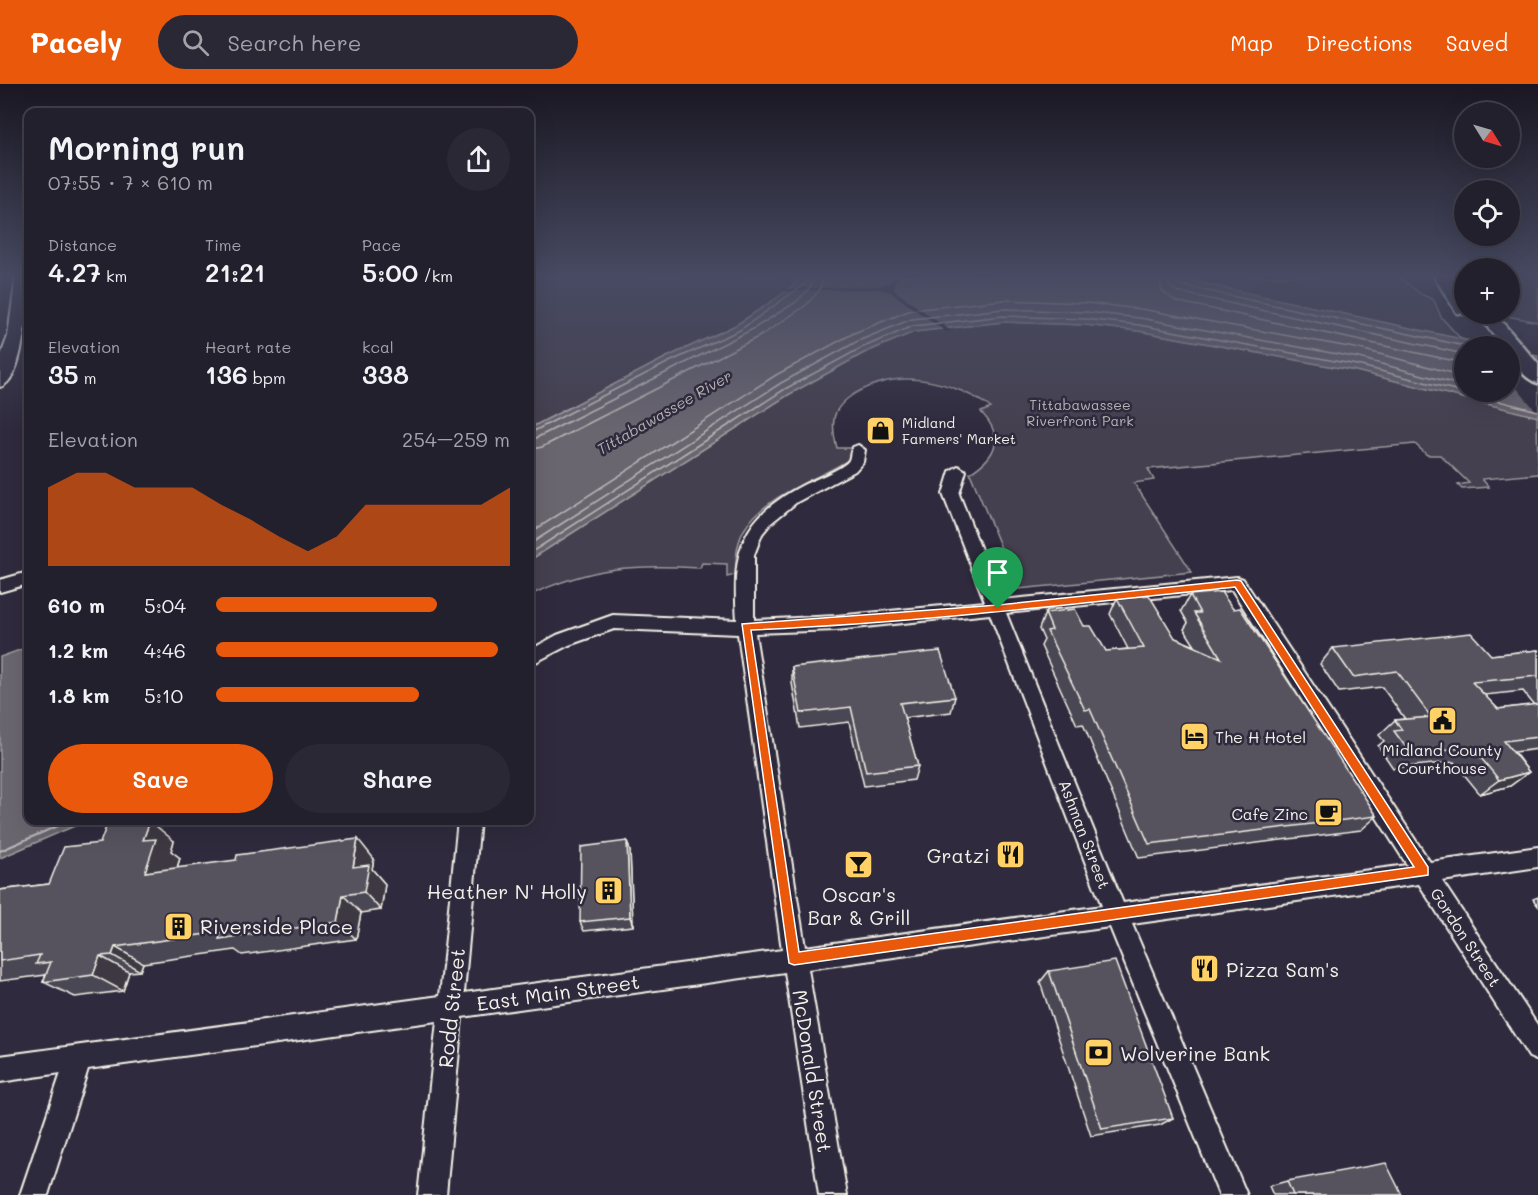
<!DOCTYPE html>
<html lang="en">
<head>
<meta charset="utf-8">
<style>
	body { margin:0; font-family:Mali,sans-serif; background:#2b2836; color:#f1f3f6; height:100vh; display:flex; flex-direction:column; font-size:22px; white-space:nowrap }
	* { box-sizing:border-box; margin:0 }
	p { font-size:20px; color:#a3a3aa }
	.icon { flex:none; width:33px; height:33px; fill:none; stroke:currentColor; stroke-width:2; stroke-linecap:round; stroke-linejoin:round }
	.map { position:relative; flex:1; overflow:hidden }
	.details { position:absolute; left:24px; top:24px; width:510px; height:717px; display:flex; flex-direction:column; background:#23202e; border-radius:12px; box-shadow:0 6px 24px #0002,0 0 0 2px #403e4a }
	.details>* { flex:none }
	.needle { width:39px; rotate:127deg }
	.tools { position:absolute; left:1454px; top:18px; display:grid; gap:12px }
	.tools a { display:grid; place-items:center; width:66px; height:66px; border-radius:50%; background:#23202e; box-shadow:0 6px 24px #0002,0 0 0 2px #403e4a; font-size:30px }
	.pin { position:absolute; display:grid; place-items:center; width:51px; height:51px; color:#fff; margin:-62px -26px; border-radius:50% 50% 50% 0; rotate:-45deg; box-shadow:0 0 6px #0007 }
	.pin .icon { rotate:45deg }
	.round { display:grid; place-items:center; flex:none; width:63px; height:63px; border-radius:32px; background:#2b2836 }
	.headline { display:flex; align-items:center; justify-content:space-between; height:102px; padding:0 24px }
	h1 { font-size:33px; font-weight:600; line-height:45px }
	.stats { display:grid; grid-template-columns:repeat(3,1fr); gap:9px; height:102px; padding:6px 24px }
	.stats div { display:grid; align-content:center }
	.stats b { font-size:26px; font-weight:600 }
	.stats small { font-size:16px; font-weight:400 }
	.stats p { font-size:16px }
	.chart { height:168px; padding:12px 24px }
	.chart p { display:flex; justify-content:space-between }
	.chart svg { width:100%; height:108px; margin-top:6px; fill:#ea580c; opacity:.7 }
	.cta { display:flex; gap:12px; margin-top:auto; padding:12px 24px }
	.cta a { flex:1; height:69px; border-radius:36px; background:#ea580c; color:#fff; font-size:24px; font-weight:600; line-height:69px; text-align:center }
	.cta a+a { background:#2b2836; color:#f1f3f6 }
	ul { padding:0 24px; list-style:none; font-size:20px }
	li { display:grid; grid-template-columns:96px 72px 1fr; align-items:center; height:45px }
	li i { height:15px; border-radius:8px; background:#ea580c }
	header { display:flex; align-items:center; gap:36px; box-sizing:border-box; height:84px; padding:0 30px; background:#ea580c; color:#fff }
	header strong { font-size:28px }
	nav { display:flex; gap:33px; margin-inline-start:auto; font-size:21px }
	.search { width:420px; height:54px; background:#2b2836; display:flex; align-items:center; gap:15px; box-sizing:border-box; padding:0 21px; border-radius:33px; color:#a3a3aa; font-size:22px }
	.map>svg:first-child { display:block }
</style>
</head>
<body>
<header>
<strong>Pacely</strong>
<div class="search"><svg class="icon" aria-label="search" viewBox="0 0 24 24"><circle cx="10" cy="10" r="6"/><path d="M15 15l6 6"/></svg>Search here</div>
<nav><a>Map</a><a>Directions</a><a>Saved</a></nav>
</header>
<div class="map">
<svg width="1538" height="1111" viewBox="0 0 1538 1111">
	<rect width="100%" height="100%" fill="#2f2a3d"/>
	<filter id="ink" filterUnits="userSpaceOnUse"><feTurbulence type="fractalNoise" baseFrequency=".0167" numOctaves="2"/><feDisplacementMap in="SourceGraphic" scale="12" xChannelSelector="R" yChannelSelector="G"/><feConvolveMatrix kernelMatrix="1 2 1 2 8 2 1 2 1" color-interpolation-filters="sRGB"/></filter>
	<g filter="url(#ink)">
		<path fill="#454050" stroke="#9c989c" stroke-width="1.5" d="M530,192H804L777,214L736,241L667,273L530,344Z
			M1169,192H1398L1421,210L1434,216L1441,233L1462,256Z
			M1509,192H1538V238L1496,230H1509Z
			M1003,238L1085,241L1138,247L1278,272L1356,287L1537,332L1538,390L1482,395L1489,403L1462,405L1458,401L1469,399L1440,371H1427L1415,360L1148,385L1154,396L1134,399L1192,488L1018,505L970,389C997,372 1005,353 981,328L991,324C969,307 938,296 909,295C886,294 848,306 836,328C831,339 834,353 837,364H850L854,369L851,374C818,396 765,410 744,446C736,460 736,476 735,491L727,493V480L702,479L700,484C633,480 591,483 530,511V476L788,311L864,269L914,248Z"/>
		<path fill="#6a6670" stroke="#a19ea0" stroke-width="1.5" d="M804,192H1169L1494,262H1464V308H1509V266L1538,272V333L1356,287L1138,247L1085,241L1003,238L914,248L864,269L788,311L530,476V344L667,273L736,241L777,214Z
			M28,563V736L86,737L0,774V573Z"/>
		<path fill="#2f2a3d" d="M894,192H899L894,199L895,207L951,247L946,248L891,208L877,205L781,207L784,205L877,202L889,198Z
			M1509,263L1527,266L1538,280V329L1509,295Z"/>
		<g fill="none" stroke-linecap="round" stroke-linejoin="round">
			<path stroke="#bdb9b8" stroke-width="1.5" d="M1158,192L1162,207L1175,217L1464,279
				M1167,192L1169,202L1178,208L1464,270
				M1174,192L1180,201L1465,262
				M530,349L669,278L740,246L806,199L807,192
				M530,357L753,245L796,218L809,205L815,192
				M530,366L542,363L762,251L805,222L819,207L824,192
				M530,449L776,291L854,249L911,226L1004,216L1086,219L1141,225L1360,265L1464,292
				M530,460L781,299L858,257L912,235L1004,225L1086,228L1140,234L1359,274L1464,302
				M530,469L785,305L861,264L913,242L1003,232L1085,235L1139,241L1357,281L1538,327"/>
			<path stroke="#bdb9b8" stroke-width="2" d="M0,767L71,736"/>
			<defs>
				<path id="minor" d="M858,361L865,366L863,378L855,387L797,418L771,439L762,450L754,471V536L836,532L985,518L943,410L950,387L958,382L966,387L959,410L1001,516L1237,493L1243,495L1430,778L1538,763V783L1442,797L1538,942V977L1529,973L1419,800L1132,840L1247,1111H1219L1110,843L808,885L847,1111H819L785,888L462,933L446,1111H418L437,937L88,985L48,1111H20L61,989L0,998V972L440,912L458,736H480L464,909L782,866L738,550L614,545L569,561L530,581V566L557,551L613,531L737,536C732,466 740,434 805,400C814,396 845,384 849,376C851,371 850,367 853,363ZM1232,506L1407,781L1123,819L1006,529ZM990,530L1102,822L805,863L755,549L836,546Z
					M28,488V500L0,508V496Z"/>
				<path id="major" d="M16,192H28C28,214 25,297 0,303V274L8,252Z"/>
				<path id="highway" d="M1434,192H1452L1464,211V230H1468L1457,229Z
					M1477,230H1495L1538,280V299C1525,296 1509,275 1509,262H1503Z"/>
			</defs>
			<use href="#minor" stroke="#f4f1e8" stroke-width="4"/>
			<use href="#major" stroke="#f4f1e8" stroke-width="4"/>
			<use href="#highway" stroke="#f4f1e8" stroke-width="5"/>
			<use href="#minor" fill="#2f2a3d" fill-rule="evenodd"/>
			<use href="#major" fill="#2f2a3d" fill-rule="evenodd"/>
			<use href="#highway" fill="#2f2a3d" fill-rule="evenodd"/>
		</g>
		<path fill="#4a4752" stroke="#f4f1e8" stroke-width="1.5" fill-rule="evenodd" d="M1190,511L1377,732L1361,746L1139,774L1083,640L1077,641L1041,562L1044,556L1039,545L1045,529L1084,542L1106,567L1128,565L1110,530L1117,514L1175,554L1195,562L1184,545L1188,539L1181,527Z
			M1333,564L1491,571L1538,566V665L1514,668L1529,688L1510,702L1480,710L1454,678L1393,684L1378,662L1384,657L1379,651L1395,636L1405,635L1382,603L1339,608L1320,580ZM1523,607L1534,621L1498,625L1484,611Z
			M792,583L955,613L951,628L904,634L918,682L914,696L864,702L849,638L800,644L792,599Z
			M174,757L171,767L180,774L177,784L374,775L372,785L385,800L381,826L361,829L356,855L242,871L235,866L143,879L140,887L129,888L123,907L75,913L43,898L46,891L0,897V806L49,800L100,759Z
			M627,757L630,767L633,842L584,847L580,838Z
			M1538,813V822L1533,815Z
			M1049,887L1173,1034L1160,1041L1091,1052L1040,898Z
			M1287,1097L1402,1111H1273L1269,1102Z"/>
		<path fill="#3c3942" stroke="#f4f1e8" stroke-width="1.5" d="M1529,688L1510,702L1480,710L1499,696Z
			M150,737L174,757L171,767L180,774L170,806L145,788L143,756Z
			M358,755L374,775L372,785L385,800L381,826L364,808L353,783Z
			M627,757L630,767L633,842L630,833Z
			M343,811L361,829L356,855L338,838Z
			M115,863L143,879L140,887L112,871Z
			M100,872L129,888L123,907L93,891Z"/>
		<path fill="#56525f" stroke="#f4f1e8" stroke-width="1.5" d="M1221,508L1233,525L1240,524L1377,732L1149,760L1090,625L1085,626L1047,547L1052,546L1045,529L1075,525L1084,542H1091L1106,567L1144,564L1117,514L1149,511L1175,554L1221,574L1194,529H1200L1190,511Z
			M1471,549L1491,571L1538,566V592L1472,598L1498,625L1538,620V653L1504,657L1529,688L1499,696L1472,663L1410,669L1394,647L1402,646L1395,636L1431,633L1397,587L1353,593L1333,564Z
			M940,567L955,613L900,619L918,682L866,688L851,623L801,629L792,583Z
			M150,737L143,756L156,755L145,788L236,776L237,771L358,755L353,783L369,781L364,808L343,811L338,838L219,855L221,848L115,863L112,871L100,872L93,891L43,898L51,878L36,880L40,871L0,877V806L49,800L64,763L100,759L106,743Z
			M627,757L630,833L580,838L581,763Z
			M1115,877L1173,1034L1102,1045L1049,887Z
			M1386,1079L1402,1111H1293L1287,1097Z"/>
	</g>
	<linearGradient id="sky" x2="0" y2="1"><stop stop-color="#1a1722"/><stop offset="0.55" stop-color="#474a62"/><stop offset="1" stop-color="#474a62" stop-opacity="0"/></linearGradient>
	<rect width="1538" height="348" fill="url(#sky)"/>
	<path fill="#ea580c" stroke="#fff" stroke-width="1.5" fill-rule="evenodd" d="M1237,496L1241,497L1428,783V791L794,881L789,879L742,540L998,521ZM1235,503L1414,783L799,868L751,546C913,539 1074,520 1235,503Z"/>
	<defs>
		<symbol id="shop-square" viewBox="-11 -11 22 22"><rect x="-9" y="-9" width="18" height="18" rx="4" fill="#ffd166" stroke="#2f2a3d"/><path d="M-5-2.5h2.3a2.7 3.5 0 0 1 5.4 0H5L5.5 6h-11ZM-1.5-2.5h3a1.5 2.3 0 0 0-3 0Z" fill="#111"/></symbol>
		<symbol id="civic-square" viewBox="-11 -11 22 22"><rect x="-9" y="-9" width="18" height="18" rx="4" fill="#ffd166" stroke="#2f2a3d"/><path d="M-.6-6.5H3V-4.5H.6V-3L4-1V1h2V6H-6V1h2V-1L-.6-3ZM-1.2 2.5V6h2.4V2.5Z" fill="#111"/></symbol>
		<symbol id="hotel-square" viewBox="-11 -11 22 22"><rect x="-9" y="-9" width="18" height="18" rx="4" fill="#ffd166" stroke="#2f2a3d"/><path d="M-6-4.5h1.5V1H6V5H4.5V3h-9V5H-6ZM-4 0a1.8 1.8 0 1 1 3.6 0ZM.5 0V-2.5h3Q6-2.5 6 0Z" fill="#111"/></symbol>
		<symbol id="cafe-square" viewBox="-11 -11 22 22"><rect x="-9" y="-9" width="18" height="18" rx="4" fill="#ffd166" stroke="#2f2a3d"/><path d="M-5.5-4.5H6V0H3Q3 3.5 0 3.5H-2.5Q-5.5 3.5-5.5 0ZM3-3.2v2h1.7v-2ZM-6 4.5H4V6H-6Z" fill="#111"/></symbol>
		<symbol id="restaurant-square" viewBox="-11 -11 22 22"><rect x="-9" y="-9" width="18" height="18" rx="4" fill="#ffd166" stroke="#2f2a3d"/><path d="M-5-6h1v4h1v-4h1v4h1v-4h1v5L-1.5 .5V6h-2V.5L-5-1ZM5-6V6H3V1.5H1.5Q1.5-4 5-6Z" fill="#111"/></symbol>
		<symbol id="bar-square" viewBox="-11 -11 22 22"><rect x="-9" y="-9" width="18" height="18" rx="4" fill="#ffd166" stroke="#2f2a3d"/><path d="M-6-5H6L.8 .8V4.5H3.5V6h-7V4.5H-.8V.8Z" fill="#111"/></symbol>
		<symbol id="building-square" viewBox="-11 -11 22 22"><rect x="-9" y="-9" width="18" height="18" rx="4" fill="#ffd166" stroke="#2f2a3d"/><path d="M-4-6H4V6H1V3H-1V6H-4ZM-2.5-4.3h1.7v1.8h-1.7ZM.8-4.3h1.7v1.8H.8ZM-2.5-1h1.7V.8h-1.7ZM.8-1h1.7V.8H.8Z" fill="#111"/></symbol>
		<symbol id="bank-square" viewBox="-11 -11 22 22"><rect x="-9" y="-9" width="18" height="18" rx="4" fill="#ffd166" stroke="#2f2a3d"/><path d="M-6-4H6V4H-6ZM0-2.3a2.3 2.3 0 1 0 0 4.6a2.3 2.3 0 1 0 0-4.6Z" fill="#111"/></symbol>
	</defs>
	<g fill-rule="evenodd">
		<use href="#shop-square" x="864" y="330" width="33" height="33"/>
		<use href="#civic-square" x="1426" y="620" width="33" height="33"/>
		<use href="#hotel-square" x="1178" y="636" width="33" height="33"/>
		<use href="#cafe-square" x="1312" y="712" width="33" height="33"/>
		<use href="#restaurant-square" x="994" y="754" width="33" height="33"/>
		<use href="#bar-square" x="842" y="764" width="33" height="33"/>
		<use href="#building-square" x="592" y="790" width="33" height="33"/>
		<use href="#building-square" x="162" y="826" width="33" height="33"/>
		<use href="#restaurant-square" x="1188" y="868" width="33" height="33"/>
		<use href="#bank-square" x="1082" y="952" width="33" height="33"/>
	</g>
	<g text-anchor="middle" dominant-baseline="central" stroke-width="5" stroke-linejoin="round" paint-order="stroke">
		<g font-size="14" fill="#b7b3b3" stroke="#2f2a3d">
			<text x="1080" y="320">Tittabawassee<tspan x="1080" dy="16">Riverfront Park</tspan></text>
		</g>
		<g font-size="14" fill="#f4f1e8" stroke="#2f2a3d" text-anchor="start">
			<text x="902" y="338">Midland<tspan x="902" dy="16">Farmers' Market</tspan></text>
		</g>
		<g font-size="15" font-style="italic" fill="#b6b2b2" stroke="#2f2a3d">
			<text transform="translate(664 328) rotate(-30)">Tittabawassee River</text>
		</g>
		<g font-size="16" fill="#f4f1e8" stroke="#2f2a3d" text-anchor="start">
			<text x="1215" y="652">The H Hotel</text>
			<text x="1442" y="665" text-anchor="middle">Midland County<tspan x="1442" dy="18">Courthouse</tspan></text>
			<text x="1308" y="729" text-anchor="end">Cafe Zinc</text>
		</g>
		<g font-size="16" fill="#f4f1e8" stroke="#2f2a3d">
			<text transform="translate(1085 750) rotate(69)">Ashman Street</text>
			<text transform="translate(1466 853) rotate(57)">Gordon Street</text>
		</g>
		<g font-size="20" fill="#f4f1e8" stroke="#2f2a3d" text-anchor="start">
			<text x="990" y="771" text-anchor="end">Gratzi</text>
			<text x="587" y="807" text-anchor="end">Heather N' Holly</text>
			<text x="859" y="810" text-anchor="middle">Oscar's<tspan x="859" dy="23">Bar &amp; Grill</tspan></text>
			<text x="200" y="842">Riverside Place</text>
			<text x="1226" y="885">Pizza Sam's</text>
			<text x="1120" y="969">Wolverine Bank</text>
		</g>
		<g font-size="20" fill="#f4f1e8" stroke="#2f2a3d">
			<text transform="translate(558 908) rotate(-8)">East Main Street</text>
			<text transform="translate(451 924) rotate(-84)">Rodd Street</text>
			<text transform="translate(813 987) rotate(81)">McDonald Street</text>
		</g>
	</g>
</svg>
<div class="tools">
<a><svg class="needle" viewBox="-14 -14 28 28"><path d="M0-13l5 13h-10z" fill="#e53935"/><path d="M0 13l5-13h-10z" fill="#a3a3aa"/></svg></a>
<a><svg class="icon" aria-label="locate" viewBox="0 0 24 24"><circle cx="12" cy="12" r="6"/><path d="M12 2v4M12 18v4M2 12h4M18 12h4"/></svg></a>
<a>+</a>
<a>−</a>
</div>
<div class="pin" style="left:998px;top:525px;background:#1e9e55"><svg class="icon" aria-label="arrive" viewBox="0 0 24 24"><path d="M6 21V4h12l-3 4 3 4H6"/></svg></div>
<section class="details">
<div class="headline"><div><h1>Morning run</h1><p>07:55 · 7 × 610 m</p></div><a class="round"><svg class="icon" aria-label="share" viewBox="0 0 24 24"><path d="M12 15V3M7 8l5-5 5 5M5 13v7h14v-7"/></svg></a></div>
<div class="stats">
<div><p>Distance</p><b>4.27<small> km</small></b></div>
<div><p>Time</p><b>21:21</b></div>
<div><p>Pace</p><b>5:00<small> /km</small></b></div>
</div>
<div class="stats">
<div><p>Elevation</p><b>35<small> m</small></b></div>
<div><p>Heart rate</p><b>136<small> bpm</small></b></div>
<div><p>kcal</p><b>338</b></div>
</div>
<div class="chart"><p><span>Elevation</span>254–259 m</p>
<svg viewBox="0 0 160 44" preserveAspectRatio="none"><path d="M0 44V12L10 6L20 6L30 12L40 12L50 12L60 19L70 25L80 32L90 38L100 32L110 19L120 19L130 19L140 19L150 19L160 12V44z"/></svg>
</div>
<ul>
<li><b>610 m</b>5:04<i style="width:75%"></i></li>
<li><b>1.2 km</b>4:46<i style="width:96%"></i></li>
<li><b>1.8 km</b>5:10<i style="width:69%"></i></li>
</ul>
<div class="cta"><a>Save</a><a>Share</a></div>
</section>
</div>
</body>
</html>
